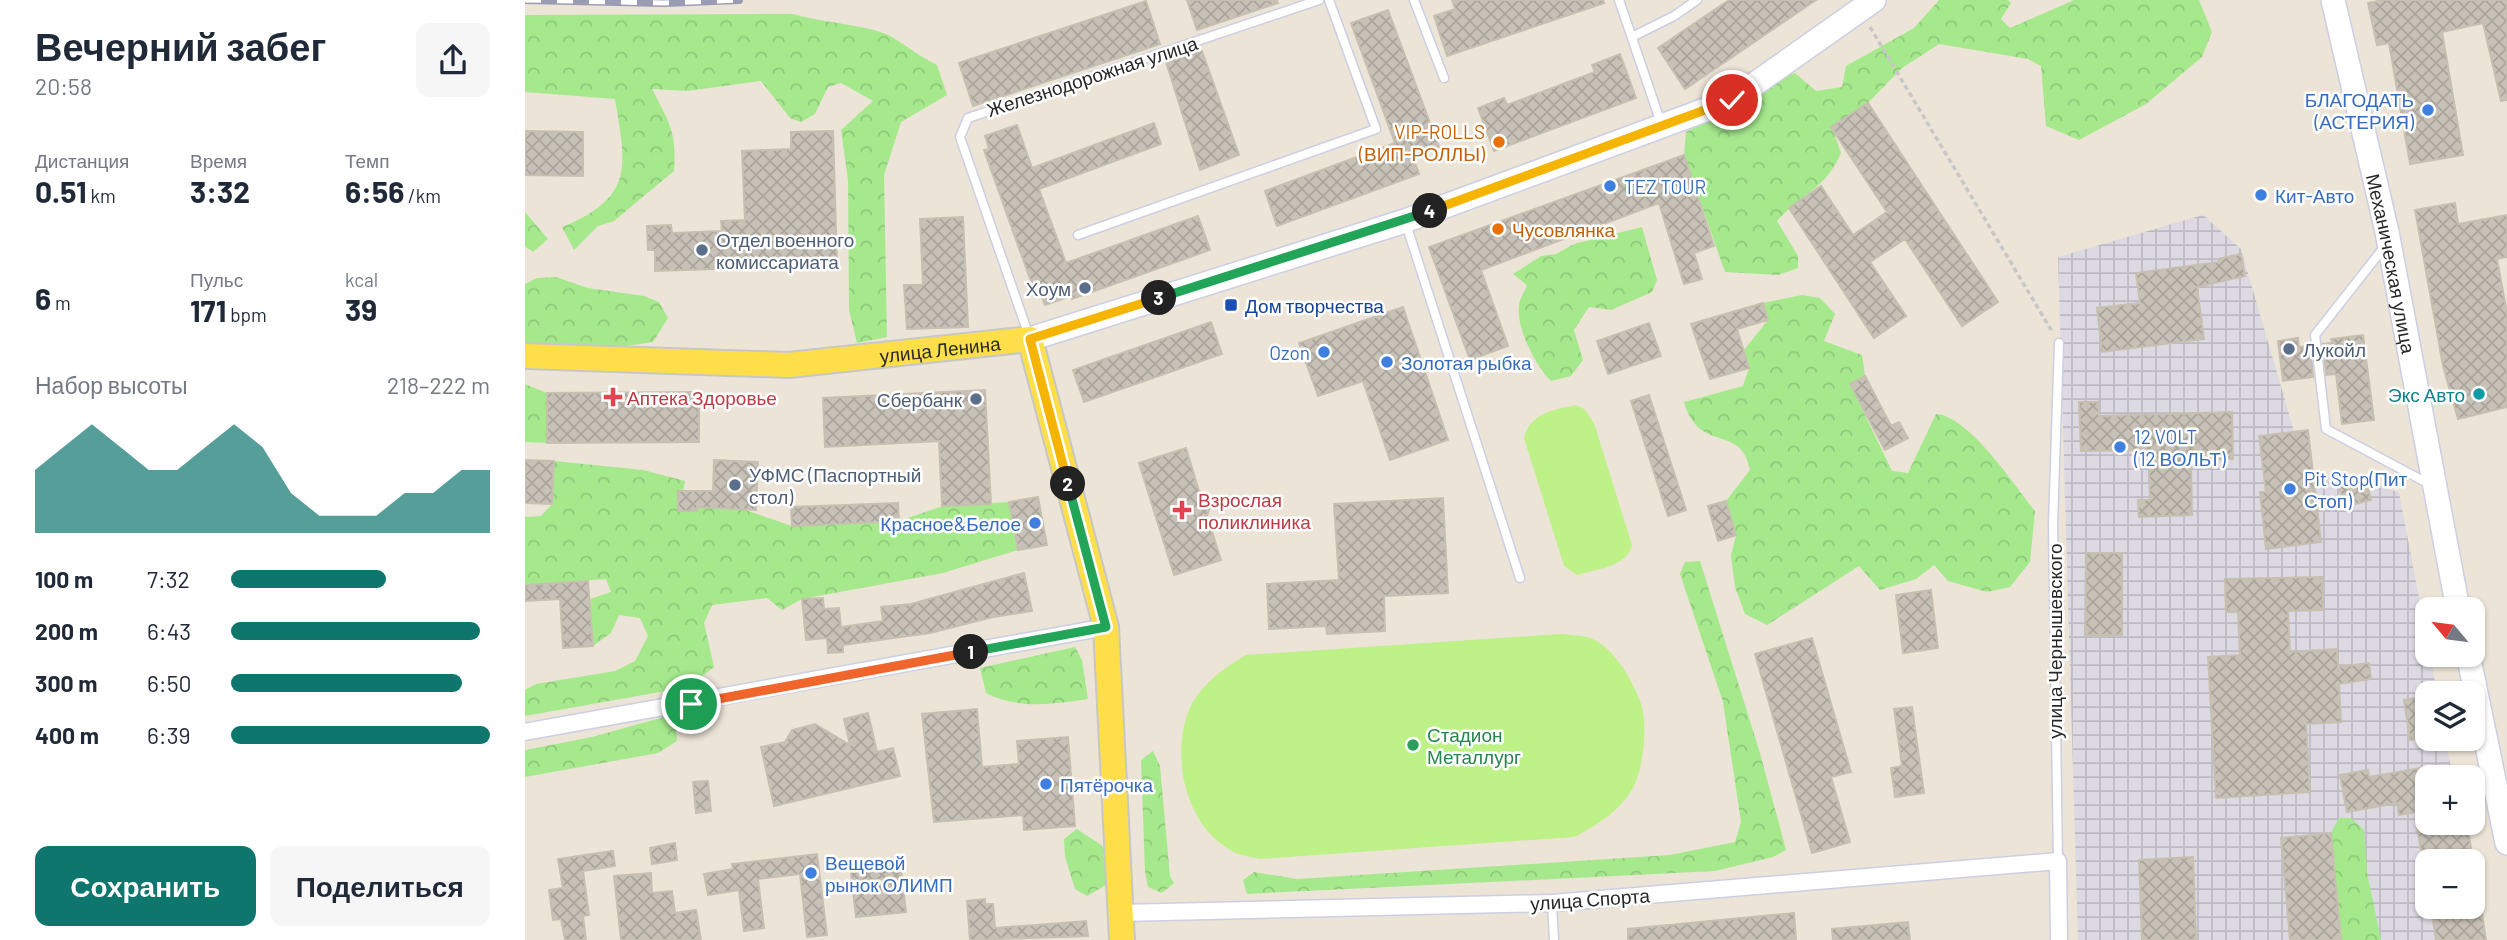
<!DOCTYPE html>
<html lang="ru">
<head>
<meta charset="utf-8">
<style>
	body { margin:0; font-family:Barlow,sans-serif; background:#f6f6f7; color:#1f2937; height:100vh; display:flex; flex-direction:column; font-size:26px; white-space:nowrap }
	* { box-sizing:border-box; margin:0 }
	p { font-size:23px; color:#747a83 }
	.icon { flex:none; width:38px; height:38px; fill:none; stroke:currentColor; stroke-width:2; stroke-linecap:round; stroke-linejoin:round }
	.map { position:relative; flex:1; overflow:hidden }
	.side { display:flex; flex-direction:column; background:#fff; width:525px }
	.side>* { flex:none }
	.needle { width:46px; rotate:299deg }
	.tools { position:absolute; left:1890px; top:597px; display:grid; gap:14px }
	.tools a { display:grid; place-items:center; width:70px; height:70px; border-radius:14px; background:#fff; box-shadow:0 2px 5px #0004; font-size:35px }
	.pin { position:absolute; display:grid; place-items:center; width:60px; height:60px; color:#fff; margin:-30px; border:4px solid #fff; border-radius:50%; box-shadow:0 2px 7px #0007 }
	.km { position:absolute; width:35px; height:35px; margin:-18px; border-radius:50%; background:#222; color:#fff; font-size:19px; line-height:35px; text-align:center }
	.round { display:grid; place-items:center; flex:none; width:74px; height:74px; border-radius:14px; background:#f6f6f7 }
	.head { display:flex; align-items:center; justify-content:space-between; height:119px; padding:0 35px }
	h1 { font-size:38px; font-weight:700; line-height:52px }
	.stats { display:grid; grid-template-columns:repeat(3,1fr); gap:10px; height:119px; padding:7px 35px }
	.stats div { display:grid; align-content:center }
	.stats b { font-size:30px; font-weight:700 }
	.stats small { font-size:19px; font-weight:400 }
	.stats p { font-size:19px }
	.chart { height:196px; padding:14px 35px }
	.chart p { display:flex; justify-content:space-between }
	.chart svg { width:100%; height:126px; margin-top:7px; fill:#0f766e; opacity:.7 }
	.primary-button { display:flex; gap:14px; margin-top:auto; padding:14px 35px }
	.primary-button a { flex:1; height:80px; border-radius:14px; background:#0f766e; color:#fff; font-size:28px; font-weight:700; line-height:80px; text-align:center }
	.primary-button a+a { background:#f6f6f7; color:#1f2937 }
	ul { padding:0 35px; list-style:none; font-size:23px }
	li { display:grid; grid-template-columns:112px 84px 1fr; align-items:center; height:52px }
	li i { height:18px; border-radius:9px; background:#0f766e }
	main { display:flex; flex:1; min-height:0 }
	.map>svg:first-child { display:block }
</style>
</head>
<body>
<main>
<section class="side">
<div class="head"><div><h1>Вечерний забег</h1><p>20:58</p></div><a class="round"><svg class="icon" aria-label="share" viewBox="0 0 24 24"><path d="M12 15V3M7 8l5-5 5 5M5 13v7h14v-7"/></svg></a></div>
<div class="stats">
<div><p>Дистанция</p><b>0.51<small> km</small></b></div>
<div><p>Время</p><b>3:32</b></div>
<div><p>Темп</p><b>6:56<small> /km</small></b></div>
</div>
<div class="stats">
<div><b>6<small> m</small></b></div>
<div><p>Пульс</p><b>171<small> bpm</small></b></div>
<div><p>kcal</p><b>39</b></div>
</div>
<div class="chart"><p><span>Набор высоты</span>218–222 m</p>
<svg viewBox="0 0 160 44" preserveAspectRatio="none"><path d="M0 44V22L10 14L20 6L30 14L40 22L50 22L60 14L70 6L80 14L90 30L100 38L110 38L120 38L130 30L140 30L150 22L160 22V44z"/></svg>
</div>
<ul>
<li><b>100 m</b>7:32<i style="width:60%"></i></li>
<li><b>200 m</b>6:43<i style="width:96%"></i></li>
<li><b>300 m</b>6:50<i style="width:89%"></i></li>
<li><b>400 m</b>6:39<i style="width:100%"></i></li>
</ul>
<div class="primary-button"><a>Сохранить</a><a>Поделиться</a></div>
</section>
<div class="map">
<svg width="1982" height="940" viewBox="0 0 1982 940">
	<defs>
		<pattern id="industrial-grid" width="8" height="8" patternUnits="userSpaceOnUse" patternTransform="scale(1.75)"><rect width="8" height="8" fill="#dcd9e3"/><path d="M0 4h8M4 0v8" fill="none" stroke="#bdbac3"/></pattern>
		<pattern id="forest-crowns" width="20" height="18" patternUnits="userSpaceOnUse" patternTransform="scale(1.75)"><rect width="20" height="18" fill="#a6e98d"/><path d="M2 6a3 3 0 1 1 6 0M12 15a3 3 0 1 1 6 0" fill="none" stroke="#8fc87a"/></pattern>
		<pattern id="building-cross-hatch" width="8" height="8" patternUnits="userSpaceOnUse" patternTransform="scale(1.75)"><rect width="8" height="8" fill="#c7c1b7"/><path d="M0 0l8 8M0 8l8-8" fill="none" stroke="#aba69d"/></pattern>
	</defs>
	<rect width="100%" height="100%" fill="#ece4d7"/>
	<path fill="url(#industrial-grid)" d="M1678,215L1716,249L1780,469L1874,492L1912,693H1902V738L1920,739L1928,777H1902V906H1948V883L1958,940H1553L1533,257Z"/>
	<path fill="url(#forest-crowns)" d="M1414,0H1483L1486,3L1476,19L1485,28L1549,0H1674L1687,32L1677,57L1621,104L1554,140L1521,126L1516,66L1503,59L1414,44L1377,68L1343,103L1307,127L1316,153C1300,190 1276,194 1252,221L1273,256V268L1253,275L1200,272L1159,155L1161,132L1189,118L1229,105L1242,82L1270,73L1291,91L1317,87L1321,66L1389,28Z
		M268,14C297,23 341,24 365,36C381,45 395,57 412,65L422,95L376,122L359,175L362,337L332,343L324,310L323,180L316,130L348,101L316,83L303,87L290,114L276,122L265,118L236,81L162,91L127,89C144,122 152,132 149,171L89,221L73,226L49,250L37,227C110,197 101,166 90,99L0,92V15Z
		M0,212L23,239L8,252L0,246Z
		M1117,227L1132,280L1127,292L1086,310L1064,307L1049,330L1058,360L1046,376L1026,381C1011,367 991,328 994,306C994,300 1000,291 1002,285L988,274L1016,256L1031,254L1049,244Z
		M31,277L63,288L119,296L134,302L143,318L128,342L101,346L0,345V284L12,278Z
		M1277,295L1295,298L1310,314L1299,341L1337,355L1340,376L1325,384L1367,471L1383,473L1411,414C1444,416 1490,486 1510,511L1505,562L1485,587L1462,592L1423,581L1409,565L1391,579L1355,590L1334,566L1242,625L1220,614L1210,587L1206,555L1211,535L1201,501L1225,470C1216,422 1174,455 1159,402L1218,386L1224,368L1219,350L1243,320L1238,303Z
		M0,384L22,393V443L0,442Z
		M29,461L118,470L160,481L154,511L203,504L267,526L374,521L418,506L484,502L493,550L418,573L277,599L257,610L242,598L187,605L179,623L189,667L163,687L0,716V690L11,684L90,671L110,661L123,636L115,618L94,615L86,633L68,646L65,599L86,592L81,579L0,585V517L16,516L27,504Z
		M1175,561L1235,753L1261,850L1248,857L1190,871L722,894L718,880L729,872L772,879L1145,855L1210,842L1216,822L1198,702L1155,574L1160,562Z
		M550,647L557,660L563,699C528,704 494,710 461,693L455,668Z
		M139,717L151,728L152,741L133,753L0,777V750L67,737Z
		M628,751L635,766L645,876L649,883L637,893L623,887L620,872L616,760Z
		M1814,818H1826L1839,830L1842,872L1856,940H1816L1806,833Z
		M552,829C578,848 593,846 581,885L562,896L550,889L540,857L539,839Z"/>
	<path fill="#bef187" d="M1051,405L1059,409L1069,423L1107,545C1102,567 1071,569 1052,575L1039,566L999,438C1005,413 1028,410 1051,405Z
		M1036,634C1044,635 1054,635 1062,637C1087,644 1107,679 1115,701C1123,722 1119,761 1111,781C1101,807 1073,825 1049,837L735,859C727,857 716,856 709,852C661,828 645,758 664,710C674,686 700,667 721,655Z"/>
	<path fill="url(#building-cross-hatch)" stroke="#c7c0b1" stroke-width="2" d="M662,0H752L753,3L672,30Z
		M927,0H1078L1079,3L922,56L909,16L930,9Z
		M1204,0H1291L1160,89L1133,48Z
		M1858,0H1982V100L1976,101L1958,23L1917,32L1938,155L1885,164L1864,43L1852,45L1843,3Z
		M621,1L635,44L448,106L434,63Z
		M863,10L914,147L888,157L894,174L752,226L740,191L870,143L826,23Z
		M677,51L714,155L675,170L641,62Z
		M1095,54L1111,98L969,151L953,108L979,98L982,105L1070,72L1067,65Z
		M1343,103L1473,302L1437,326L1380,239L1345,262L1381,316L1349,338L1264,208L1296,186L1328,235L1362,212L1306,127Z
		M629,123L636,144L514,189L541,263L673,216L685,250L547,299L546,296L520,305L514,289L509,290L459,150L464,149L460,136L492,125L507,168Z
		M0,131L58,132V176L0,175Z
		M308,131L312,265L130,271V250H123L122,226L146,225L147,233L197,231L196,221L220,220L217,151L266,149V132Z
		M1159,155L1189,246L1169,253L1177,279L1159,284L1134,203L956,270L983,346L945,360L904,247Z
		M1930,203L1933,224L1982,215V257L1972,259L1982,313V407L1933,419L1918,366L1890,210Z
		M438,217L443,327L382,329L379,285H398L395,219Z
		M1716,254L1720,276L1672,287L1679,339L1577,352L1572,308L1615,303L1611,273L1694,262L1693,259Z
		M1238,303L1243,320L1212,329L1224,368L1185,379L1166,324Z
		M878,307L923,440L865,460L838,381L793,396L774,343Z
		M686,322L697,354L559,402L548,370Z
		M1124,323L1136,356L1083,374L1072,341Z
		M1838,335L1849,420L1817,424L1811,374L1801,375L1798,344L1807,343L1806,339Z
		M1773,338L1774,347L1785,346L1788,377L1758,381L1753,341Z
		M1340,376L1366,426L1374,422L1383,438L1360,450L1325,384Z
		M460,390L466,504L417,506L414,441L300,447L298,398Z
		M174,392V442L22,443V393Z
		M1124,395L1161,510L1143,516L1106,401Z
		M1554,402H1573L1574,416L1707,412L1708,459L1666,460L1667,515L1614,517L1613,500H1625L1623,450L1556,451Z
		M1783,430L1796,542L1741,549L1735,492H1741L1734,436Z
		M661,448L674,491L687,501L682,516L696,560L649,575L614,463Z
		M0,460L29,461L27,504L0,503Z
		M189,460L233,462L231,510L172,507V511H153V491H188Z
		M1840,475L1846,500L1819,507L1813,482Z
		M513,497L522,545L493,550L484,502Z
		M918,498L923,593L859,596L860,631L802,634L801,626L744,629L742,584L814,580L809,504Z
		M1201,501L1211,535L1193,541L1183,506Z
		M373,503L374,521L267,526L266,507Z
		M1561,553H1597V635H1560Z
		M499,573L507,611L468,617L405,633L318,645V652L303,653L302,638L281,640L277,599L298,598L299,609L314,608L316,627L358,621L356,607L386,604Z
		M1797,577L1798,610L1763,611L1765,652L1812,649L1813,667L1844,663L1846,679L1814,684L1816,722L1781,724L1785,792L1691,798L1683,657L1715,655L1713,612H1701L1700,579Z
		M63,581L68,646L38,648L35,599L0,601V585Z
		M1406,590L1413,648L1378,653L1371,595Z
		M1287,638L1326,772L1306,777L1325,842L1287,853L1230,654Z
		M1902,696V738L1885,740L1879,700Z
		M1387,707L1399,793L1370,797L1366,768L1377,766L1369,709Z
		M452,709L457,767L494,764L492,741L543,737L550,826L499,830L498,815L409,822L397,714Z
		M343,713L352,752L368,748L375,776L249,806L236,747L260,742L267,730L290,724L325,745L319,719Z
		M1902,767V810L1874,815L1872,803L1822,812L1815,775L1843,770L1844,777Z
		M183,781L186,811L171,813L168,782Z
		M1891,822H1942L1948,861H1898Z
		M1806,833L1816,940H1765L1756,838Z
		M150,843L152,860L127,864L125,848Z
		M88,851L90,866L58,871L64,915L58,916L61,940H40L36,919L28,920L24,890L38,888L33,859Z
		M292,854L302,935L282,937L275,874L233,879L239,928L219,931L214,890L183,895L179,874L208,869L207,864Z
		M1668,857L1671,940H1617L1614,860Z
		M375,860L381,912L331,917L325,865Z
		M126,873L127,893L147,891L150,913L171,910L176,940H96L89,876Z
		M460,899V904H468L470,928L561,921L563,936L445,940L442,901Z
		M1906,906H1956L1961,940H1911Z
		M1269,913L1271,940H1103V929Z
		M1383,922L1385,940H1308L1307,929Z"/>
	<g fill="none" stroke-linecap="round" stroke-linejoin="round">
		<defs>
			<path id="service" d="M889,0L919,78
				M1094,0L1136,123
				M1107,37L1149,16L1172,0
				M881,224L995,578
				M553,235L851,129L804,0
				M1860,246L1790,335L1801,429L1906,485
				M504,336L435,137L443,118L794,0
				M1533,861L1528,524L1534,343
				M1027,903L1029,940"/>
			<path id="minor" d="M0,732L581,627
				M596,913L1027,903L1533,861L1534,940"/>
			<g id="secondary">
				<path id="s1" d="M1808,0L1862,232L1933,609"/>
				<path d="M505,339L880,221L1207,100L1349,0"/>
				<path d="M1943,654L1982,843"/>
			</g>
			<g id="primary">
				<path id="s2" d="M0,356L264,365L505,339L581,627L597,940"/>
			</g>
		</defs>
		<use href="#service" stroke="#cccfe3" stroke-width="11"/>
		<use href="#minor" stroke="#cccfe3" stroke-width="19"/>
		<use href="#secondary" stroke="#cccfe3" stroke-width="26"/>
		<use href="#primary" stroke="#c7c7c7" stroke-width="28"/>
		<path stroke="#c7c7c7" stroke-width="3.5" stroke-dasharray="5 3.5" stroke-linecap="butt" d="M1345,27L1528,333
			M1952,618L1955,638"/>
		<use href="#service" stroke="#fff" stroke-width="8"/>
		<use href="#minor" stroke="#fff" stroke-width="16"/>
		<use href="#secondary" stroke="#fff" stroke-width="23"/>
		<use href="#primary" stroke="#fedf4a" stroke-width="24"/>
		<defs>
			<path id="rail" d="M0,0L139,3L214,0"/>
		</defs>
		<use href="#rail" stroke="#9a9cb4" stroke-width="8"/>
		<use href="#rail" stroke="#fff" stroke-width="5" stroke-dasharray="16" stroke-linecap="butt"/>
	</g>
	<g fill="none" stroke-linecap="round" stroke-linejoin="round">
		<defs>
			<path id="split-1" d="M166,704L446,652"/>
			<path id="split-2" d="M446,652L581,627L543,484"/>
			<path id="split-3" d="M543,484L505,339L634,298"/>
			<path id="split-4" d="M634,298L905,211"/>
			<path id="split-5" d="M905,211L1207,100"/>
		</defs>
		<use href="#split-1" stroke="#fff" stroke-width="14"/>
		<use href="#split-2" stroke="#fff" stroke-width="14"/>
		<use href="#split-3" stroke="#fff" stroke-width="14"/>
		<use href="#split-4" stroke="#fff" stroke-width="14"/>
		<use href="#split-5" stroke="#fff" stroke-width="14"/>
		<use href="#split-1" stroke="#f0652b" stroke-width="9"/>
		<use href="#split-2" stroke="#22a559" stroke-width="9"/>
		<use href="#split-3" stroke="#f5b400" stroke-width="9"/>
		<use href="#split-4" stroke="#22a559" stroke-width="9"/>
		<use href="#split-5" stroke="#f5b400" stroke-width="9"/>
	</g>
	<g fill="#3f7fe0" stroke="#fff" stroke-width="2.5">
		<circle cx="1903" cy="110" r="7"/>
		<circle cx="1085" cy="186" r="7"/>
		<circle cx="1736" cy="195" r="7"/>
		<circle cx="799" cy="352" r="7"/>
		<circle cx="862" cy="362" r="7"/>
		<circle cx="1595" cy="447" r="7"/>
		<circle cx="1765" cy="489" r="7"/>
		<circle cx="510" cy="523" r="7"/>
		<circle cx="521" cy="784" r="7"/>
		<circle cx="286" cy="873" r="7"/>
	</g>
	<g fill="#e8710a" stroke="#fff" stroke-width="2.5">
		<circle cx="974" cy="142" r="7"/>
		<circle cx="973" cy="229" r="7"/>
	</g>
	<g fill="#5c6f8a" stroke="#fff" stroke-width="2.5">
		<circle cx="177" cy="250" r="7"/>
		<circle cx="560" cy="288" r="7"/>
		<circle cx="1764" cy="349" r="7"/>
		<circle cx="451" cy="399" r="7"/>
		<circle cx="210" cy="485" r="7"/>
	</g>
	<rect fill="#1a4fb4" stroke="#fff" stroke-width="2.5" x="699" y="298" width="14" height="14" rx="3.5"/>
	<circle fill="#0f9aa8" stroke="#fff" stroke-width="2.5" cx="1954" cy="394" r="7"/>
	<g fill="#e0444e" stroke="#fff" stroke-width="2.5">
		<path d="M84.5 386.5h7v7h7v7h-7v7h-7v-7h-7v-7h7z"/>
		<path d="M653.5 499.5h7v7h7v7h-7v7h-7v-7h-7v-7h7z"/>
	</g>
	<circle fill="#2e9e5b" stroke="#fff" stroke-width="2.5" cx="888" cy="745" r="7"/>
	<g text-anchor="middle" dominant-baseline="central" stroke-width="5" stroke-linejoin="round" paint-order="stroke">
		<g font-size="19" fill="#272727" stroke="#fff">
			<text transform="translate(567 76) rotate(-18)">Железнодорожная улица</text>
			<text stroke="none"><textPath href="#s1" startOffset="270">Механическая улица</textPath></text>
			<text stroke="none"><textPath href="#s2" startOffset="416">улица Ленина</textPath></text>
			<text transform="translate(1529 641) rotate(-90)">улица Чернышевского</text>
			<text transform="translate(1065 899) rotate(-4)">улица Спорта</text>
		</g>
		<g font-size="19" fill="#366cbe" stroke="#fff" text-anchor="start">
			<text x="1889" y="99" text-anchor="end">БЛАГОДАТЬ<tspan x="1889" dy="22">(АСТЕРИЯ)</tspan></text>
			<text x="1099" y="186">TEZ TOUR</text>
			<text x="1750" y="195">Кит-Авто</text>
			<text x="785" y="352" text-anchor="end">Ozon</text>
			<text x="876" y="362">Золотая рыбка</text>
			<text x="1609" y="436">12 VOLT<tspan x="1609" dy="22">(12 ВОЛЬТ)</tspan></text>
			<text x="1779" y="478">Pit Stop(Пит<tspan x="1779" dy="22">Стоп)</tspan></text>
			<text x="496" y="523" text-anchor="end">Красное&amp;Белое</text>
			<text x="535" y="784">Пятёрочка</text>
			<text x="300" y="862">Вещевой<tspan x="300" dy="22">рынок ОЛИМП</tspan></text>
		</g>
		<g font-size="19" fill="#c56008" stroke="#fff" text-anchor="end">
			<text x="960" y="131">VIP-ROLLS<tspan x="960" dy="22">(ВИП-РОЛЛЫ)</tspan></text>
			<text x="987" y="229" text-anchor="start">Чусовлянка</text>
		</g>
		<g font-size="19" fill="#4e5e75" stroke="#fff" text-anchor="start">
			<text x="191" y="239">Отдел военного<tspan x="191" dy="22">комиссариата</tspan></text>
			<text x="546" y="288" text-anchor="end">Хоум</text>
			<text x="1778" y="349">Лукойл</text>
			<text x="437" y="399" text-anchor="end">Сбербанк</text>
			<text x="224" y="474">УФМС (Паспортный<tspan x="224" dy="22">стол)</tspan></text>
		</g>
		<g font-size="19" fill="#164399" stroke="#fff" text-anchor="start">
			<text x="720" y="305">Дом творчества</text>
		</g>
		<g font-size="19" fill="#0d838f" stroke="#fff" text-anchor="end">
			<text x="1940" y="394">Экс Авто</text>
		</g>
		<g font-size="19" fill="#be3a42" stroke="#fff" text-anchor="start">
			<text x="102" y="397">Аптека Здоровье</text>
			<text x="673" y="499">Взрослая<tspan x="673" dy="22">поликлиника</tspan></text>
		</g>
		<g font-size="19" fill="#27864d" stroke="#fff" text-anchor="start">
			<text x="902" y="734">Стадион<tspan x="902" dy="22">Металлург</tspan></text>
		</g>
	</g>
</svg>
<div class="tools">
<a><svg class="needle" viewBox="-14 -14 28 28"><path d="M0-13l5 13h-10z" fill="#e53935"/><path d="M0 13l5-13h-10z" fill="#747a83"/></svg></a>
<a><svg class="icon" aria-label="layers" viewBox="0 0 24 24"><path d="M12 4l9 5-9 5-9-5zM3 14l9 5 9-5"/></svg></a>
<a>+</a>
<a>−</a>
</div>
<div class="pin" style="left:166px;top:704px;background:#1e9e55"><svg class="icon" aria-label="arrive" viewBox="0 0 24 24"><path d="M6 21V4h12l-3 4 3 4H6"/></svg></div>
<div class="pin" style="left:1207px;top:100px;background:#d93025"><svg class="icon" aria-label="check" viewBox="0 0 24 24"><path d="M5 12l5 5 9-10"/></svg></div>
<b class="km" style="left:446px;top:652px">1</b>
<b class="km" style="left:543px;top:484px">2</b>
<b class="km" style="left:634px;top:298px">3</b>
<b class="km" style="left:905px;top:211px">4</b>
</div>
</main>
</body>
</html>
